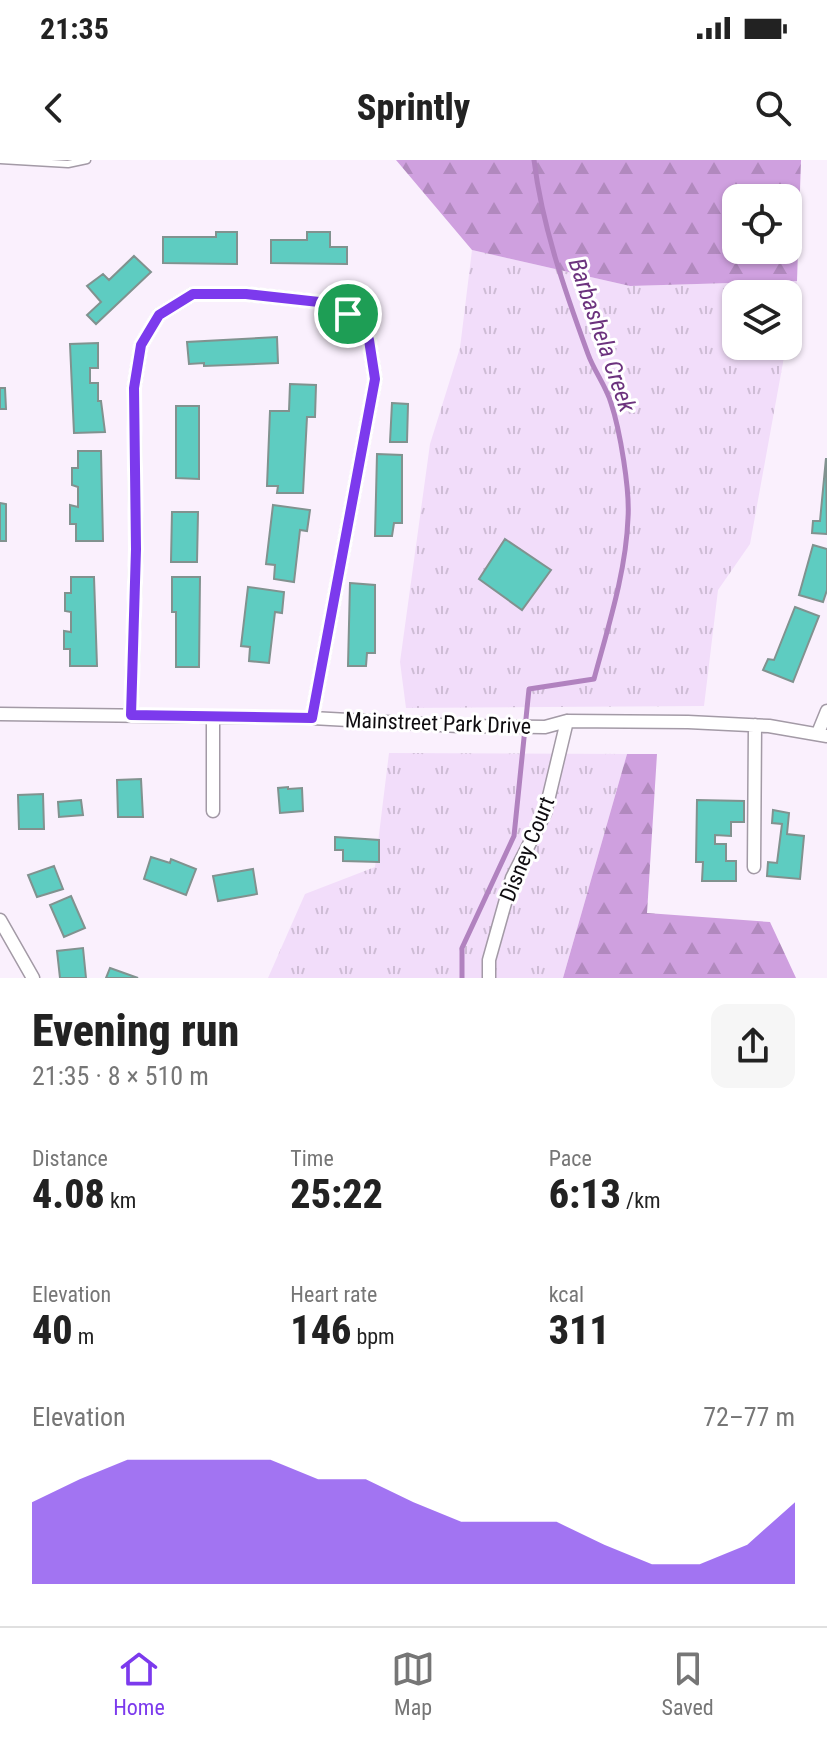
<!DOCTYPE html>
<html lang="en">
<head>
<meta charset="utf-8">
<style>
	body { margin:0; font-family:"Roboto Condensed",sans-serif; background:#f6f6f6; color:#222; height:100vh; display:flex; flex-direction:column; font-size:30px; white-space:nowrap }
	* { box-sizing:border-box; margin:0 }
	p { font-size:26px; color:#767676 }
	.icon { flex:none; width:44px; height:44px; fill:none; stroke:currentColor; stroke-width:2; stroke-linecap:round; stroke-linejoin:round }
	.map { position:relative; height:818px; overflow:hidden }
	.details { display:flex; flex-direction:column; background:#fff; flex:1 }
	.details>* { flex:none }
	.buttons { position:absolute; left:722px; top:24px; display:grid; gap:16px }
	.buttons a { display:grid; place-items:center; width:80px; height:80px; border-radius:16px; background:#fff; box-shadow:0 2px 6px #0004; font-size:40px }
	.pin { position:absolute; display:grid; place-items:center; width:68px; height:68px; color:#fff; margin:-34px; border:4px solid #fff; border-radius:50%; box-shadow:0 2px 8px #0007 }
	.round { display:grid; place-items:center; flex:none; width:84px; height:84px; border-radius:16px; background:#f6f6f6 }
	.overview { display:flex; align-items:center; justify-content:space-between; height:136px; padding:0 32px }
	h1 { font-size:44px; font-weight:800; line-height:60px }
	.stats { display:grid; grid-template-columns:repeat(3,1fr); gap:12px; height:136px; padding:8px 32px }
	.stats div { display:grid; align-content:center }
	.stats b { font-size:40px; font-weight:800 }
	.stats small { font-size:22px; font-weight:400 }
	.stats p { font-size:22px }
	.chart { height:224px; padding:16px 32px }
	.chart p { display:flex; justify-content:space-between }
	.chart svg { width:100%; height:144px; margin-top:8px; fill:#7c3aed; opacity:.7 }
	.status { display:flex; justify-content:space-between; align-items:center; height:56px; padding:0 40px; background:#fff; direction:ltr }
	.status svg { height:22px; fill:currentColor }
	header { display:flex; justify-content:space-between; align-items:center; height:104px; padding:0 32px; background:#fff; font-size:36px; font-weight:800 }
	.tab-bar { display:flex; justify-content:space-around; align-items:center; height:112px; border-top:2px solid #e0e0e0; background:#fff; font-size:22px; color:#767676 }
	.tab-bar a { display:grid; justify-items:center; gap:4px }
	.tab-bar .current { color:#7c3aed }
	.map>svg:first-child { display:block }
</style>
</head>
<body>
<div class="status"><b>21:35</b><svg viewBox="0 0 49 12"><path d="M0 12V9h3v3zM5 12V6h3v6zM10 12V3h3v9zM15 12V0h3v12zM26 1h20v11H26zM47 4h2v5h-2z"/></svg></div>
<header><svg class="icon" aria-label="back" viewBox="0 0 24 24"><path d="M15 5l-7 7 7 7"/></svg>Sprintly<svg class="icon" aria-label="search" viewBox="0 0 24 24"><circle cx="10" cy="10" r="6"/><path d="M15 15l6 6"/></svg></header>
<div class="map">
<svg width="827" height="818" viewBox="0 0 827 818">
	<defs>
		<pattern id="grass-tufts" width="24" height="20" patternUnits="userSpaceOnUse" patternTransform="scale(2)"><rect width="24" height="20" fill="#f2ddfa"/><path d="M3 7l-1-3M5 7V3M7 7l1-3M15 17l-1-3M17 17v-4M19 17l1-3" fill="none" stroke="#cebcd5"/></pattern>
		<pattern id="forest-firs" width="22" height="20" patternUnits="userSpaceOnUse" patternTransform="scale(2)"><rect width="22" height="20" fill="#cfa0df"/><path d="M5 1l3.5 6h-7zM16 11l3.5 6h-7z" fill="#b189be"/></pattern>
	</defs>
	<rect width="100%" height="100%" fill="#faf0fd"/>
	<path fill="url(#grass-tufts)" d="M472,90L630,126L797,121L788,173V134H736V186H786L750,384L718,430L704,546L406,548L400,502L430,284L460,188Z
		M389,593L627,594L563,818H268L305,734L375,707Z"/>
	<path fill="url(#forest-firs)" fill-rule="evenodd" d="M396,0H801L797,121L630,126L472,90ZM736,38H788V90H736Z
		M627,594H657L647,753L770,762L796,818H563Z"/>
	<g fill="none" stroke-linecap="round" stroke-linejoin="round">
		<path stroke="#b182bf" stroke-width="5" d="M462,818V788L514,676L529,529L594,519C608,467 626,412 628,358C630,330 620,270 611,243C606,226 594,211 588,194C565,131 542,66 534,0"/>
	</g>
	<path fill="#5eccc1" stroke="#81928f" stroke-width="2" d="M216,72H237V104L163,103V77H216Z
		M307,72H330V87H347V104L271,103V80H307Z
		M134,96L151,112L96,164L87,155L101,142L87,126L103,114L109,120Z
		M277,177L278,203L204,206V203L189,204L187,182Z
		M98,183V208H90V223H98V241H101L105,272L74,273L70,184Z
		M290,224L316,225L315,257H307L303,333H277L278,326H267L270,251H289Z
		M0,228H5L6,249H0Z
		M392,243L408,244L407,282H390Z
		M176,246H199V319L176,318Z
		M78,291H101L103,381H76V364H70V345L78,347V327L72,325V308H78Z
		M377,294L402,295V363H394L392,376H375Z
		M826,298L827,374L812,373L813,361H820Z
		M0,343L6,344V381H0Z
		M273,345L310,350L307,371L300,370L294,422L274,419L275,405L266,404Z
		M172,352H198L197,402H171Z
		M505,379L551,410L522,450L479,419Z
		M813,385L827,389V430L823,442L799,435Z
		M71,417H94L97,506H70V489H64V471L71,472V452L65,451V433H71Z
		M172,417H200L199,507H176V452H172Z
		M350,423L375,425V493H367L366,506H348Z
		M248,427L284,432L282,453L275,452L269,503L249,501L250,487L241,486Z
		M795,447L819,456L793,522L763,510L768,499L774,500Z
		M141,619L143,657H118L117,620Z
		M288,627V629L302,628L303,651L280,653L278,628Z
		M43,634L44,669H19L18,635Z
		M81,640L83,655L59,657L58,642Z
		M697,640L744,641V662H731V676L715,675V684H726V701H736V721H702L703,702H696Z
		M773,650L789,653L787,674L804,676L800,719L767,716L768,702L777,703L782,664L772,663Z
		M335,677L379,680V702L343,701V690H335Z
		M151,697L170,703L171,699L196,709L186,735L144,719Z
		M54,706L63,729L37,737L28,715Z
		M253,709L257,734L218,741L213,716Z
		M71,736L85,768L64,777L50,745Z
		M83,788L86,818H60L57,791Z
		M110,808L138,818H106Z"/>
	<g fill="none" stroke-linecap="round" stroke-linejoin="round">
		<defs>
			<path id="service" d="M0,0L68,4L87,0"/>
			<path id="minor" d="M0,554L312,558L459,566L545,567L567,561L688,562L769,566L827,576
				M131,555L136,389L134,228L141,185L159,155L193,134H246L319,142L348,154L369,180L375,219L312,558
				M213,557V651
				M818,573L827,551
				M754,707L755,565
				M0,760L33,818
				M489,818V800L512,718L545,653L567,561"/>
		</defs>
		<use href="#service" stroke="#a39aa6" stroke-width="9"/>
		<use href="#minor" stroke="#a39aa6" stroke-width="15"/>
		<use href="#service" stroke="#fff" stroke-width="6"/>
		<use href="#minor" stroke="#fff" stroke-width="12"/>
	</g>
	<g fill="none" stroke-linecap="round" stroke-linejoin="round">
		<defs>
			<path id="route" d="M193,134H246L319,142L348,154L369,180L375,219L312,558L131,555L136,389L134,228L141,185L159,155Z"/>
		</defs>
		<use href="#route" stroke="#fff" stroke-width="16"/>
		<use href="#route" stroke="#7c3aed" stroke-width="10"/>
	</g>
	<g text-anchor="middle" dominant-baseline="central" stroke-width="6" stroke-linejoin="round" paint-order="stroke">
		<g font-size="22" fill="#0f0c10" stroke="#fff">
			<text transform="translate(438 563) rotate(2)">Mainstreet Park Drive</text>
			<text transform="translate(527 689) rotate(-68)">Disney Court</text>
		</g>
		<g font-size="24" font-style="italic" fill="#6c337e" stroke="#fff">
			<text transform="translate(602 175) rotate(71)">Barbashela Creek</text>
		</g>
	</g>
</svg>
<div class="buttons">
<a><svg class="icon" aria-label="locate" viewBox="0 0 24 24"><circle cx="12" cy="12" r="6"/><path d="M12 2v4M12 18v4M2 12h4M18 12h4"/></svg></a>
<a><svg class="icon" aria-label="layers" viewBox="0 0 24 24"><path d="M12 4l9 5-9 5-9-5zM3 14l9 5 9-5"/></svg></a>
</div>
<div class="pin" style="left:348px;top:154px;background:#1e9e55"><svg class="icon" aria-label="arrive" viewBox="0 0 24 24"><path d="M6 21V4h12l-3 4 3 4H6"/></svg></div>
</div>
<section class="details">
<div class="overview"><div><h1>Evening run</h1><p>21:35 · 8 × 510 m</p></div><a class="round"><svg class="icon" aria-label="share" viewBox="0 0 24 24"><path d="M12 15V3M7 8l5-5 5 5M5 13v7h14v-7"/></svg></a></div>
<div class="stats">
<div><p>Distance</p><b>4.08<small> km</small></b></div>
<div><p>Time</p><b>25:22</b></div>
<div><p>Pace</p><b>6:13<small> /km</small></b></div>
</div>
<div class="stats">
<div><p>Elevation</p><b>40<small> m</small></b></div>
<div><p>Heart rate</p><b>146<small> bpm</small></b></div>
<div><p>kcal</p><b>311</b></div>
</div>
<div class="chart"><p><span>Elevation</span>72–77 m</p>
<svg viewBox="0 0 160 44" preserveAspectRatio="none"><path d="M0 44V19L10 12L20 6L30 6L40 6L50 6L60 12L70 12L80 19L90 25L100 25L110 25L120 32L130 38L140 38L150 32L160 19V44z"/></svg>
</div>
</section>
<nav class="tab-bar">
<a class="current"><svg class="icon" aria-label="home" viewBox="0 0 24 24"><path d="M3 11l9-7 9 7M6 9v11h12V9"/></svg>Home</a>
<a><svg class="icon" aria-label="map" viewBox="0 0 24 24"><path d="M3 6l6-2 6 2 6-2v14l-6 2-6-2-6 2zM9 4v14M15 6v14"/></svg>Map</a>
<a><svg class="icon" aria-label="saved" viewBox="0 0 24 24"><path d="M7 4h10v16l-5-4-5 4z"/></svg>Saved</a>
</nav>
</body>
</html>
